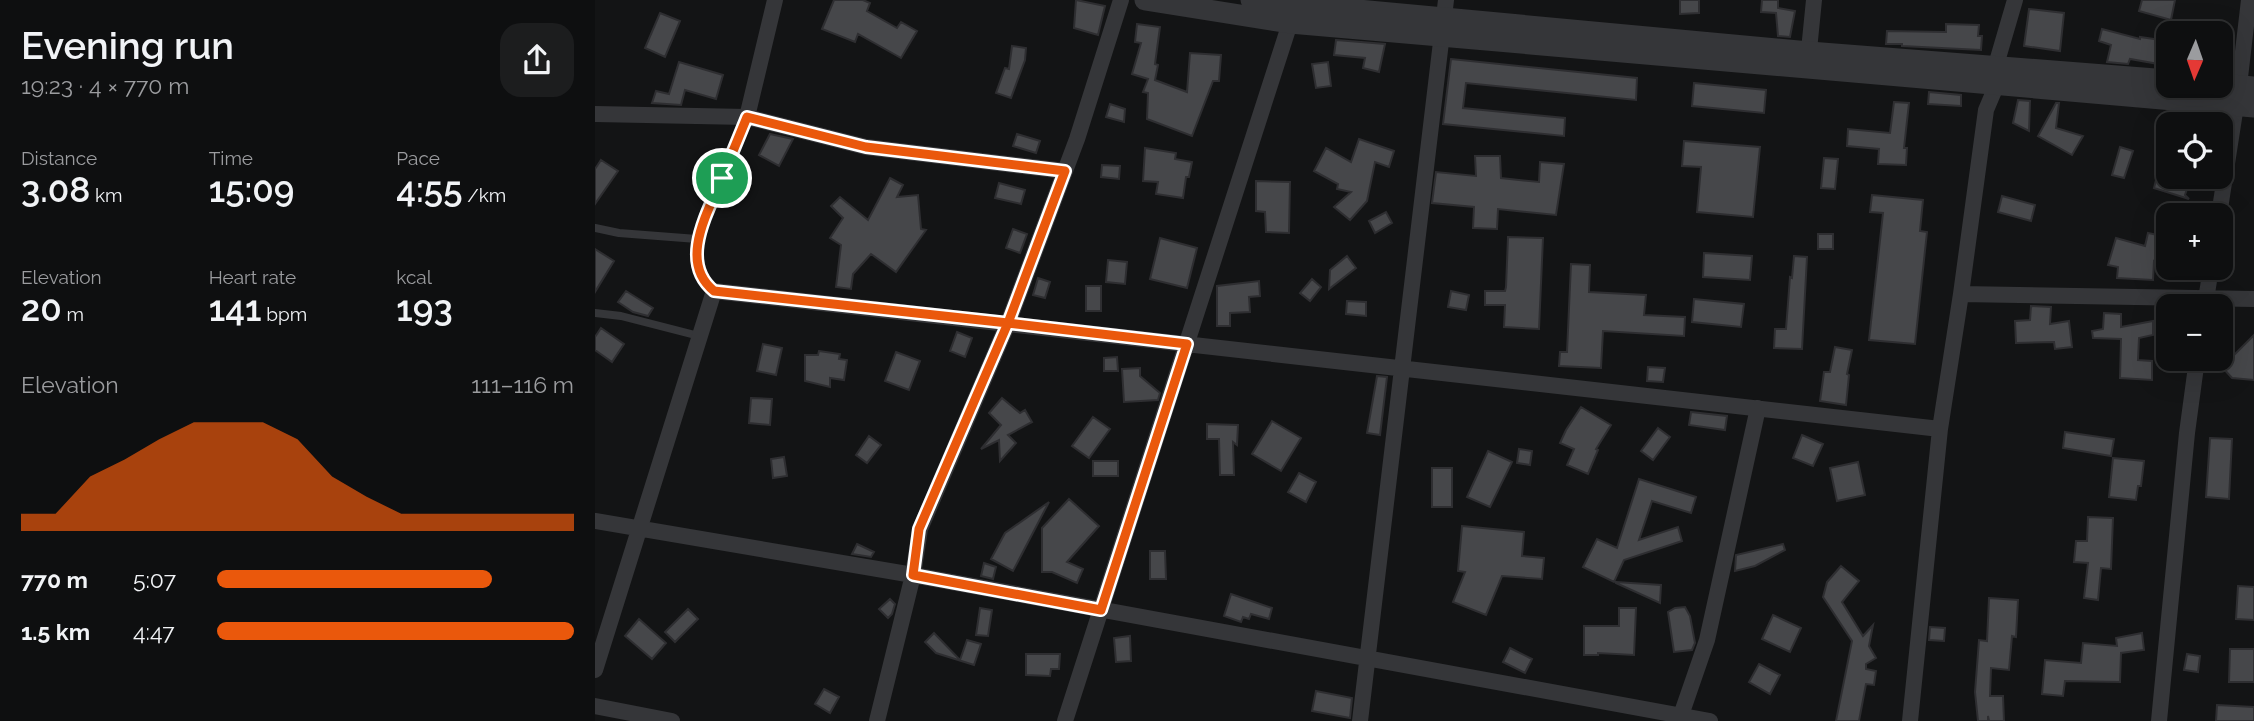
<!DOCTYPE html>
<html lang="en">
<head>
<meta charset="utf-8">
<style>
	body { margin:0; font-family:Raleway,sans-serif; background:#1c1d1e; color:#f1f3f6; height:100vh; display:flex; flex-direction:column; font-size:26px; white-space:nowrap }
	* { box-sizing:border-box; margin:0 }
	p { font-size:23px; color:#9b9c9f }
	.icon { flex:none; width:38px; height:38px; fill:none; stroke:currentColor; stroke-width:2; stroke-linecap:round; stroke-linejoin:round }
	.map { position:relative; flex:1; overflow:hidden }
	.drawer { display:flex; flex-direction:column; background:#0e0f10; width:595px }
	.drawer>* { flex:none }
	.needle { width:46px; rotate:182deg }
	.tools { position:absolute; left:1561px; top:21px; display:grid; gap:14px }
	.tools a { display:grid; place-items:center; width:77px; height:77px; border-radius:14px; background:#0e0f10; box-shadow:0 7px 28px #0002,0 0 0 2px #2e2f30; font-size:35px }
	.pin { position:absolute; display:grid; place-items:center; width:60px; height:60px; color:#fff; margin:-30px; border:4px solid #fff; border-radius:50%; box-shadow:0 2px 7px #0007 }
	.round { display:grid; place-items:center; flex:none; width:74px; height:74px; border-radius:21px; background:#1c1d1e }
	.summary { display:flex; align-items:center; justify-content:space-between; height:119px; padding:0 21px }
	h1 { font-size:38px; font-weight:600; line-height:52px }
	.figures { display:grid; grid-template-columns:repeat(3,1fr); gap:10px; height:119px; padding:7px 21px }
	.figures div { display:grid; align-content:center }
	.figures b { font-size:35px; font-weight:600 }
	.figures small { font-size:19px; font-weight:400 }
	.figures p { font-size:19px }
	.chart { height:196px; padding:14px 21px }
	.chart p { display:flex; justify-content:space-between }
	.chart svg { width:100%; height:126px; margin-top:7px; fill:#ea580c; opacity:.7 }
	ul { padding:0 21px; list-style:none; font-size:23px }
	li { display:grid; grid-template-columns:112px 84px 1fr; align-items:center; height:52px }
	li i { height:18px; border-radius:9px; background:#ea580c }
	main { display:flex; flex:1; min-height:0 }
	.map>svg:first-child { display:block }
</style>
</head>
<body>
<main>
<section class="drawer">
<div class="summary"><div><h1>Evening run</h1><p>19:23 · 4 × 770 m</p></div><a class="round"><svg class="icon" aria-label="share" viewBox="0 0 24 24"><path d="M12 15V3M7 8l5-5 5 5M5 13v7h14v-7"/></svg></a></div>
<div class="figures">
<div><p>Distance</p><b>3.08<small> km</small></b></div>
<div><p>Time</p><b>15:09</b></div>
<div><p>Pace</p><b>4:55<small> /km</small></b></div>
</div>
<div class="figures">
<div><p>Elevation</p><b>20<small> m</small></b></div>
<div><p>Heart rate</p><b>141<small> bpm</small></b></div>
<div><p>kcal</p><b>193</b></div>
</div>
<div class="chart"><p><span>Elevation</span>111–116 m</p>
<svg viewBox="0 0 160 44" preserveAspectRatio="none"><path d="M0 44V38L10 38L20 25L30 19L40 12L50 6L60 6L70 6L80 12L90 25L100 32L110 38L120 38L130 38L140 38L150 38L160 38V44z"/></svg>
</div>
<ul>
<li><b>770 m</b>5:07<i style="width:77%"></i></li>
<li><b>1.5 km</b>4:47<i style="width:100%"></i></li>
</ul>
</section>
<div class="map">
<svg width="1659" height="721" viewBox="0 0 1659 721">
	<rect width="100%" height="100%" fill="#131415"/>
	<path fill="#46474a" stroke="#2e2e31" stroke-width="2" d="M239,0H268L275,3L272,11L302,28L306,22L322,31L306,58L263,34L260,42L227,29Z
		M481,0L510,6L503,35L479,28Z
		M1085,0H1104V13L1085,14Z
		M1167,0H1183V8L1200,11L1195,37L1183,36L1181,13L1166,12Z
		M1547,0H1580L1576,20L1544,11Z
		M1434,9L1469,13L1465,51L1429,46Z
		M65,13L85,21L70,57L50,48Z
		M542,24L565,27L560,64L563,65L560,80L592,92L595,53L626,55L624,81H618L597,136L552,119L553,93L548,92L553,79L537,74L546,43L540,42Z
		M1351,24L1384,25L1383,36H1387L1386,50L1307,46V44H1291L1292,31L1351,32Z
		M1507,29L1545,39V37L1573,41L1569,65L1535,59L1533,64L1512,62L1516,45L1504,41Z
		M741,40L790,44L784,72L768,68L770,58L739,55Z
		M417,46L431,48L430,60L416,98L401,93L410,68L414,69Z
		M856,59L1042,78L1041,100L871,83L868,108L970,118L969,136L848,124Z
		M84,62L128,75L121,99L90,90L86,105L57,103L61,91L74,94Z
		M733,62L736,86L721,88L717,64Z
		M1099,83L1171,90L1169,113L1097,106Z
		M1334,92L1366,95V106L1333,104Z
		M1423,100L1435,101L1434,131L1418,123Z
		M1299,102L1314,103L1309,148H1312L1311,165L1283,164L1284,149L1252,146L1253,129L1295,133Z
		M1461,103H1464L1461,128L1488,136L1477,155L1443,136Z
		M515,104L530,109L529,122L511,117Z
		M175,134L198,139L184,166L164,155Z
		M422,134L445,141L441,153L418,146Z
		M764,139L799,151L794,167L780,162L772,201L755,220L739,207L756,192L742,189L743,184L719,171L731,148L756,162Z
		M1089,141L1165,147L1158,217L1102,212L1106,167L1087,166Z
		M1525,147L1538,151L1529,178L1517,175Z
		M550,148L581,153L580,159L597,162L594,177H591L588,198L561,194L563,182L548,181Z
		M880,156H905L906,178L944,182L945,162L969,164L961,215L903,209L902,229L878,228L879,207L837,203L841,172L881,176Z
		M1229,158L1243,159L1240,189L1226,188Z
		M6,160L23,171L0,204V169Z
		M507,165L525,166L524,179L506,177Z
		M1563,172L1569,177H1596L1590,195L1594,199L1559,188Z
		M295,178L308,185L302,197L323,195L326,229L331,230L301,272L276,254L258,274L256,289L241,287L246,245L235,238L248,218L236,206L245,197L273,220Z
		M661,181L695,182L694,233L671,232L670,212L661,211Z
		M404,183L430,190L426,204L400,198Z
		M1277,195L1328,200L1325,231L1332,232L1320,344L1274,340L1288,213L1275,212Z
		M1407,196L1440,205L1436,221L1403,212Z
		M791,212L797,223L780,233L774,221Z
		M418,229L432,234L425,253L411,248Z
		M1553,233L1573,237V253L1564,251L1561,262L1559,261L1558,280L1522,278L1523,267L1513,265L1521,238L1550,246Z
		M1223,234H1238V249H1223Z
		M913,237L948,238L944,329L909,327L910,305H890V291H910L911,287Z
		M565,238L602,248L592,288L555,279Z
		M0,249L19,261L0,292Z
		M1109,253L1157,256L1155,280L1108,277Z
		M752,256L761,268L734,289L735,270Z
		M1199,256L1212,257L1207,349L1179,348L1180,329H1191L1195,277L1197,278Z
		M513,260L532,262L530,284L511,282Z
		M976,264L995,265L994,292L1051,295L1049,315L1090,317L1089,336L1008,331L1006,368L964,366L965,352H972Z
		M443,278L455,282L450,298L438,295Z
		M717,279L726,287L715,301L705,293Z
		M664,281L665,296L654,297L655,312L635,313V326H622V286Z
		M491,286H506V311H491Z
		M31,291L58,308L53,316L38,312L23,302Z
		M856,291L874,295L871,310L853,307Z
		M1099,299L1149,304L1146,327L1097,322Z
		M752,301L771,302V316L751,314Z
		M1436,306L1456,307L1455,324L1474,321L1477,347L1460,349L1459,342L1421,343L1420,321L1435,320Z
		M1509,313L1526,314V327L1558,321V335L1544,338L1543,360L1557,361V380L1525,378L1526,339L1498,338L1497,331L1508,329Z
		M6,328L29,344L17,362L0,350V337Z
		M362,332L377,338L370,357L355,351Z
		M1659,335V380L1637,378L1627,367Z
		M168,344L187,348L181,375L162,371Z
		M1240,347L1257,350L1252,374L1254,375L1251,405L1225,401L1229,372H1235Z
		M224,351L245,354L244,359L252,360L249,380L235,378V387L210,381V355H223Z
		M301,352L325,361L314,390L290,381Z
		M522,357L523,371H509V358Z
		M1053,367L1070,368L1068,382L1052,381Z
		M545,368V376L565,393L563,400L529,402L527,369Z
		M782,376L792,377L785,435L772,433Z
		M156,398L177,399L175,425L154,423Z
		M407,398L425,413L430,410L437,422L413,435L421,443L405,461L404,440L386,449L406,425L394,413Z
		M986,407L1016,425L1001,449L1003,450L993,474L972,465L979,449L965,443L971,430Z
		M1096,412L1132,416L1130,430L1094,425Z
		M498,417L515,429L494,458L477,446Z
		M677,421L706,438L686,471L657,454Z
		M612,424L643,425L642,445L638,442L639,475H625L624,439H612Z
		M1063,428L1075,437L1058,460L1046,451Z
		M1470,432L1519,439L1516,456L1468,448Z
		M1207,435L1228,444L1218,466L1198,458Z
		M274,436L286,445L272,463L261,455Z
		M1615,438L1637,439L1634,499L1611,497Z
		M924,449L937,451L935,465L922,463Z
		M893,451L917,462L895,507L872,497Z
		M189,457L192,476L178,478L176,459Z
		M1518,458L1549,461L1546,486H1543L1541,500L1514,497Z
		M498,461H523V476H498Z
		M1263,462L1270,495L1242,501L1235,468Z
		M837,468H857V507H837Z
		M704,473L721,482L711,502L693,492Z
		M1044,479L1101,497L1096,513L1057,501L1044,540L1083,527L1087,541L1029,560L1019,582L988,567L1002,539L1022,548Z
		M474,499L504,526L472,562L488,569L482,583L457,572H447V528Z
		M454,502L418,571L396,559L410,533Z
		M1493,517L1518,518L1516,569L1506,568L1503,600L1489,598L1493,563L1479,562L1481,541H1492Z
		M867,526L929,532L927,556L949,558L947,579L907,576L891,615L858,602L870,572L863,571Z
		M262,544L279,552L276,557L257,554Z
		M1188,544L1190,550L1160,566L1140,571L1141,555Z
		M555,551H570L571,579H555Z
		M389,563L401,567L398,579L386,576Z
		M1246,566L1264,581L1247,602L1268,636L1278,625L1274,646L1281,658L1271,664V669L1281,671L1279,685L1271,684L1264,721H1241L1257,641L1228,597L1232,582Z
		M1021,582L1066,585L1065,603L1021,583Z
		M1643,586L1659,587V620L1641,619Z
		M636,594L677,608L674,619L656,614L654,619L648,617L646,622L629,616Z
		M1394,598L1423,600L1421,637L1417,636L1414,670L1396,668L1395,696H1408L1409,721H1394L1393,716V721H1383L1380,692L1384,640L1392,641Z
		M295,599L300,604L297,614L293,618L284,609Z
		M1090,607L1095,616L1100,643L1097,650L1079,652L1073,612L1080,608Z
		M385,608L397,610L393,636L381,635Z
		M1024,608H1041L1039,655L1003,653V655H989V626H1024Z
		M93,609L103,619L80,642L70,632Z
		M1178,615L1206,628L1195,652L1167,639Z
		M44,619L71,643L57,659L30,636Z
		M1335,627L1350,628L1349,641L1334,640Z
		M339,633L365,660L372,640L386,644L379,665L341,653L330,642Z
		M1547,633L1549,650L1526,653L1525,682L1470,681L1468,696L1447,694L1450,660L1486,663L1488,643L1522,646L1521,638Z
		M535,636L536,661L521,662L519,638Z
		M915,648L937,659L930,673L908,662Z
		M1635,649H1659V682H1634Z
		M431,654H465L464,669H456L455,676L431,675Z
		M1592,654L1605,656L1603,672L1589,670Z
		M1164,664L1185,675L1175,694L1154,682Z
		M229,689L244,697L235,713L220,704Z
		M721,691L757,698L755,718L717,711Z
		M1622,705L1659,707V721H1621Z"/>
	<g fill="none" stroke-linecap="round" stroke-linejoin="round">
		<path stroke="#353639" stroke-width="8" d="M0,228L24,233L102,239
			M119,291L107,282L102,262V239L152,117
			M0,313L26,316L104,336"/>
		<path stroke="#353639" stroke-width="16" d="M1213,60L1219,0
			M1401,65L1420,0
			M0,114L152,117L271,147L470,171
			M152,117L180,0
			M1624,215L1644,86L1654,0
			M1366,294L1659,299
			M1610,306L1616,268
			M0,521L318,575L1115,721
			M0,670L119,291L1345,429
			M0,706L77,721
			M282,721L318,575L325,529L413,323L482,139L526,0
			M470,721L695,23
			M765,721L851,0
			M1084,721L1112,640L1163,408
			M1315,721L1345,429L1366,294L1391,110L1402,84
			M1564,721L1592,433L1602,359"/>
		<path stroke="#353639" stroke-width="21" d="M550,0L695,23L1659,107
			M656,0L1214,52L1573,80
			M1626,84L1659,87"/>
	</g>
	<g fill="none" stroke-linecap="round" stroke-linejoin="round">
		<defs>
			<path id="route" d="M127,178C113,212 83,262 119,291L413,323L324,529L318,575L506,610L592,344L413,323L470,171L271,147L152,117L127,178"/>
		</defs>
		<use href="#route" stroke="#fff" stroke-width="14"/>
		<use href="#route" stroke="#ea580c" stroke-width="9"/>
	</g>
</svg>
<div class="tools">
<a><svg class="needle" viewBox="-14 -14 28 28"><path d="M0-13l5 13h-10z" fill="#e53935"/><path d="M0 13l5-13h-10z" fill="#9b9c9f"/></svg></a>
<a><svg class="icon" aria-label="locate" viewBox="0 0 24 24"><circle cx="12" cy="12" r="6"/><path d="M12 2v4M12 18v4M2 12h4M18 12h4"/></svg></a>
<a>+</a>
<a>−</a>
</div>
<div class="pin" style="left:127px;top:178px;background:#1e9e55"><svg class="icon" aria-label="arrive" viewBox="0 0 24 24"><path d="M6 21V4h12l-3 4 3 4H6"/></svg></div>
</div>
</main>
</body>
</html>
